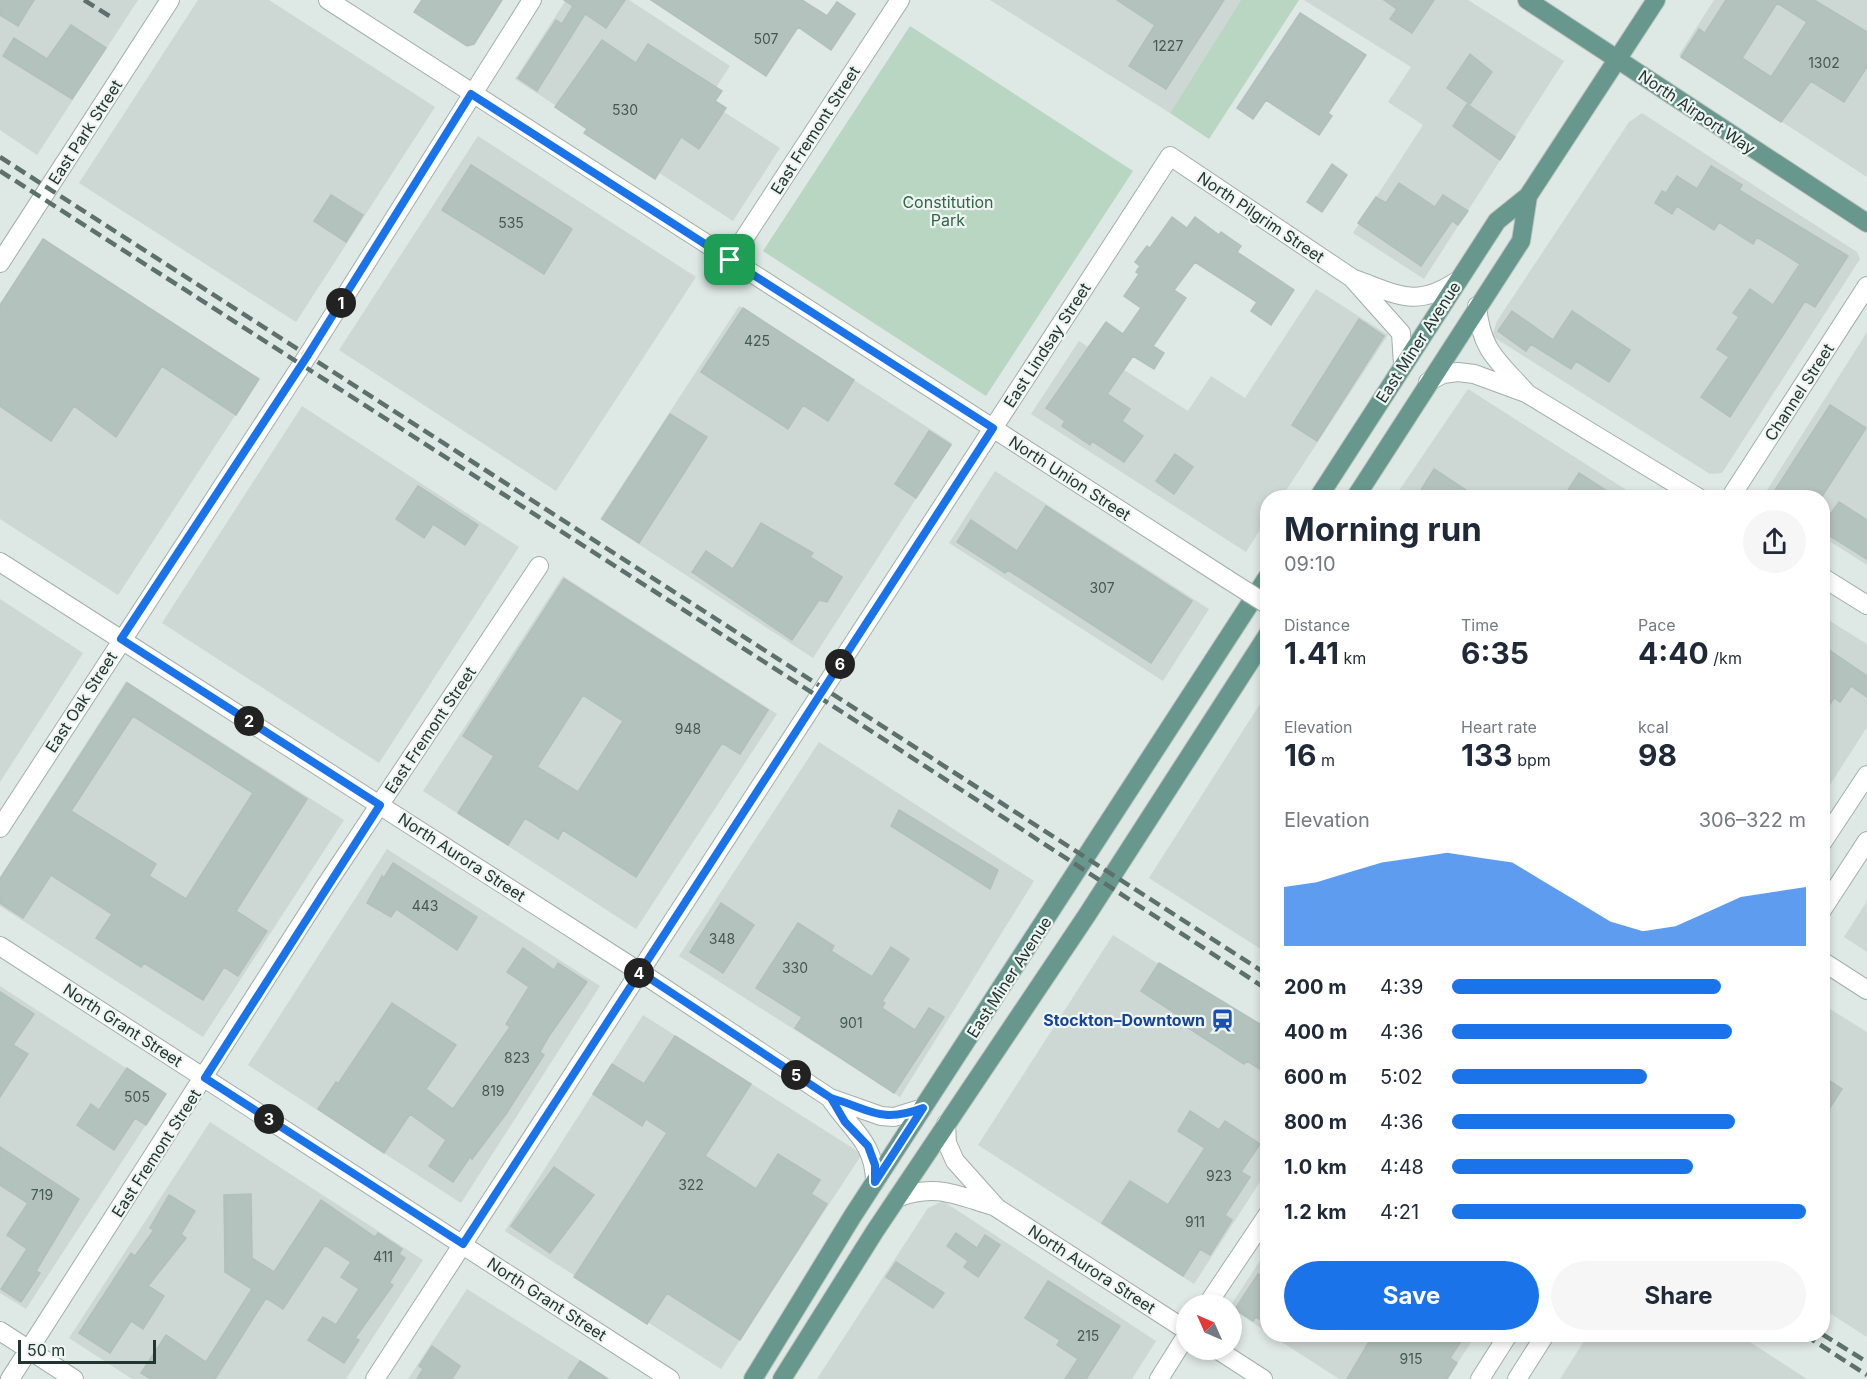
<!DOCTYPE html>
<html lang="en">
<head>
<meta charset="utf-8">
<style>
	body { margin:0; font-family:Inter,sans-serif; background:#f6f6f7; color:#1f2937; height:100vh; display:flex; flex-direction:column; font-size:22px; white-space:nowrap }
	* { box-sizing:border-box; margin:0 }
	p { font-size:20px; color:#747a83 }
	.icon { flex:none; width:33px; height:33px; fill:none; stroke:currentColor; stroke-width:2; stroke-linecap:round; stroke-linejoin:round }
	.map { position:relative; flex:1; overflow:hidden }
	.side { position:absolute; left:1260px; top:490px; width:570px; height:852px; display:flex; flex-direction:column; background:#fff; border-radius:24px; box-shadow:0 3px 9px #0003 }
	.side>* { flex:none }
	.needle { width:39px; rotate:315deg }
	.buttons { position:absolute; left:1176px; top:1294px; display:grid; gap:12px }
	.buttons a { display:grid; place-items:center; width:66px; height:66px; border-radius:50%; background:#fff; box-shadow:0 3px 9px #0003; font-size:30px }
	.scale { position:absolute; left:18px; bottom:15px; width:138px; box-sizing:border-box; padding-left:6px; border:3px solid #223530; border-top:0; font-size:16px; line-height:21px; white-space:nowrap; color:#223530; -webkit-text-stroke:4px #eef5f2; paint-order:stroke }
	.pin { position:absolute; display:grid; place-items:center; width:51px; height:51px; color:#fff; margin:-26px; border-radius:12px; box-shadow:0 3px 9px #0006 }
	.km { position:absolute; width:30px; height:30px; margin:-15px; border-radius:50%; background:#222; color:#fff; font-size:16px; line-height:30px; text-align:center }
	.round { display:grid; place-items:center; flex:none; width:63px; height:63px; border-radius:32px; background:#f6f6f7 }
	.head { display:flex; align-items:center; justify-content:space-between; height:102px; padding:0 24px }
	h1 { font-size:33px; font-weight:700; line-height:45px }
	.metrics { display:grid; grid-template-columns:repeat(3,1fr); gap:9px; height:102px; padding:6px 24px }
	.metrics div { display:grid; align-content:center }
	.metrics b { font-size:30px; font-weight:700 }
	.metrics small { font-size:16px; font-weight:400 }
	.metrics p { font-size:16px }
	.chart { height:168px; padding:12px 24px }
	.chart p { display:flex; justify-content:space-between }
	.chart svg { width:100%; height:108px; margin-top:6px; fill:#1a73e8; opacity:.7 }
	.button { display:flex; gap:12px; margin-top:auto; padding:12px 24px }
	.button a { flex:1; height:69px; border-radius:36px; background:#1a73e8; color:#fff; font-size:24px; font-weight:700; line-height:69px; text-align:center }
	.button a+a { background:#f6f6f7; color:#1f2937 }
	ul { padding:0 24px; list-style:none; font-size:20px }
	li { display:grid; grid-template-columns:96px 72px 1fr; align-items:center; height:45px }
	li i { height:15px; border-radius:8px; background:#1a73e8 }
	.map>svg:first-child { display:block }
</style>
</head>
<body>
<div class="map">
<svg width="1867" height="1379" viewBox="0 0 1867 1379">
	<rect width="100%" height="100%" fill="#dee8e4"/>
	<path fill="#cdd7d3" d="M0,0H138L37,155L0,130Z
		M198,0H269L435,107L296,322L79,183Z
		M566,0H629L730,66L707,101L780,148L733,221L515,79Z
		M990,0H1241L1170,113Z
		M1304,0H1468L1564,61L1424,279L1353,233L1423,125L1388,102L1411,67Z
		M1714,0H1867V177L1679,55Z
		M1642,113L1857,252L1860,259L1722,473L1710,474L1492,336L1497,321L1629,122Z
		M478,136L696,277L556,491L339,350Z
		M43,239L259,379L118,595L0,519V306Z
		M1316,289L1388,335L1281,498H1268L1267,519L1246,552L1031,414L1079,341L1188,411L1211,376L1245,398Z
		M739,306L952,443L813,658L600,519Z
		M1867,332V565L1823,537L1822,498H1762Z
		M1468,389L1639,498H1394Z
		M302,406L519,547L379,763L162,623Z
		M995,471L1209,609L1163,681L949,543Z
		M563,576L777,714L636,929L423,791Z
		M0,599L83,653L0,782Z
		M1822,616L1867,644V727L1823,796Z
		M126,681L344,820L203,1037L0,906V877Z
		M1267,693V953L1149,878Z
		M819,742L1034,881L900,1097L679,956Z
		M387,849L600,986L461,1203L248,1065Z
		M1867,901V952L1844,937Z
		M1113,935L1267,1033V1171L1194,1284L978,1145Z
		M0,986L166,1094L26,1309L0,1293Z
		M1822,1004L1867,1032V1337L1823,1309Z
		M643,1015L862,1154L721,1369L505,1231Z
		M210,1122L423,1260L346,1379H132L69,1338Z
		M943,1201L1156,1341L1132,1379H817L928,1208Z
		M1267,1250V1332L1238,1313L1231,1305Z
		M467,1289L610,1379H408Z
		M1271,1335H1476L1447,1379H1339Z
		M1588,1335H1739L1807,1379H1560Z"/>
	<path fill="#b9d6c2" d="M1241,0H1299L1209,139L1170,113Z
		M910,26L1133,171L986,396L763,251Z"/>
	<path fill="#b4c2bd" stroke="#b2c0ba" stroke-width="1.5" fill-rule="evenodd" d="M0,0H34L18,26L0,15Z
		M422,0H502L474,44L467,46L414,12Z
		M564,0H625L606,28L585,14L537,91L518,78L556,20L562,24L573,6Z
		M651,0H802L827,16L837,2L855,14L831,50L798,27L766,76Z
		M1117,0H1224L1166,89L1129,66L1155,25Z
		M1384,0H1434L1412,33L1390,19L1397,9Z
		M1726,0H1814L1867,32V67L1844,102L1811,81L1781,122L1681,57L1699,29L1705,33ZM1777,3L1807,22L1771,77L1742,58Z
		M1300,13L1366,55L1328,113L1332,116L1319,135L1266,100L1253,119L1237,108Z
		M71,25L106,48L72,99L3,56L14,38L47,59Z
		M602,40L636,63L648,44L722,91L715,101L726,108L699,149L681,137L655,179L584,133L587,129L555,107Z
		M1470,54L1492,72L1470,104L1447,88Z
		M1467,104L1515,137L1500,160L1453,126Z
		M1332,164L1347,175L1322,212L1307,202Z
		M471,165L572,229L544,274L442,210Z
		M1711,166L1742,185L1739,190L1848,256L1815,307L1805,301L1730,417L1701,397L1729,357L1717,349L1739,317L1733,313L1750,289L1773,305L1800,264L1757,237L1753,244L1719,222L1714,230L1677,206L1672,214L1655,203L1662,191L1666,193L1677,176L1697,189Z
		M1399,183L1435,207L1443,195L1468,211L1458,225L1452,221L1421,266L1358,223L1376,197L1386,203Z
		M331,195L363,215L346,242L314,221Z
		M1172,217L1187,228L1195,217L1219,235L1221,232L1241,246L1237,252L1294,290L1271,325L1251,311L1257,302L1195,262L1174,290L1186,298L1153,346L1164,353L1154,369L1133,356L1107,394L1130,409L1122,421L1143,436L1124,462L1092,441L1090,445L1062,426L1065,421L1046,408L1106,322L1123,334L1141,308L1124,296L1139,274L1136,272L1140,266L1135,262L1147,246L1150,248Z
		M43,239L259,379L236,415L162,366L116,437L74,406L51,441L0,406V305Z
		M743,308L854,380L828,421L803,405L788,429L701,372Z
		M1512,311L1553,340L1572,311L1630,350L1609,382L1576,361L1571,369L1531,344L1526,351L1498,331Z
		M1359,319L1384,336L1317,441L1292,425Z
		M1830,405L1866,428L1821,498H1770Z
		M670,414L707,437L639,543L602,519Z
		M929,431L951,445L916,498L895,484Z
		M1175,454L1193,467L1174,494L1156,481Z
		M1434,469L1478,498H1416Z
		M1579,473L1618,498H1563Z
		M418,486L478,525L465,545L433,524L424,538L396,519Z
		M1839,502L1867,520V559L1822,531V526Z
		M1046,506L1192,601L1151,663L1008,570L1005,573L957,542L971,520L1017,551Z
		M761,523L813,553L810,557L842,577L827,602L819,600L792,640L692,572L706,551L733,569Z
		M564,579L768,710L740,754L722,743L636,877L563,830L558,839L525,818L508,845L458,813L494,756L463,736ZM583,695L623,721L578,792L537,767Z
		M1822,645L1867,676V697L1851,686L1840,702L1834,698L1822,716Z
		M127,683L307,799L236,911L267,931L238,976L224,967L203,1000L144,963L141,967L96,938L112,914L51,875L23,918L0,903V879ZM133,716L253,793L186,899L149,876L156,864L71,811Z
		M899,810L998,870L990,889L891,826Z
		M393,863L477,917L457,950L396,909L391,917L367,903L382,876L384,878Z
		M721,903L754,925L723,973L690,952Z
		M798,923L834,946L831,951L872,977L891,947L909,959L882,1001L885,1003L882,1008L915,1030L929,1008L944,1017L894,1093L795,1028L802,1017L756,988Z
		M523,948L554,970L558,963L587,982L549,1036L540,1052L544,1055L506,1114L472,1159L470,1157L453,1182L429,1166L446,1140L410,1114L384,1153L318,1109L336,1082L338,1084L392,1003L456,1045L426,1089L453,1109L510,1027L506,1024L529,987L507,972Z
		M1159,963L1268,1029V1074L1247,1061L1244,1064L1179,1022L1182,1018L1141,991Z
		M0,992L34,1014L13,1045L28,1054L0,1097Z
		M675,1036L751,1084L705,1156L756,1189L778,1154L820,1180L811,1194L827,1204L740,1340L667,1293L647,1324L574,1277L667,1133L646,1119L642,1126L593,1094L612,1064L644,1084Z
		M127,1068L166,1094L146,1125L135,1118L114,1150L77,1125L91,1104L99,1110Z
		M1822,1076L1842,1089L1822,1120Z
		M1190,1111L1219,1130L1225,1121L1260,1144L1241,1172L1250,1177L1225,1215L1232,1220L1210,1255L1200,1249L1183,1276L1102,1223L1130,1181L1168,1205L1205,1148L1178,1131Z
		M0,1147L79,1199L36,1271L40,1273L21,1302L1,1289L27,1249L7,1235L28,1203L0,1185Z
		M554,1167L594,1195L550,1253L511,1226Z
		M251,1194L252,1258L274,1272L321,1200L375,1237L378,1233L402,1249L399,1254L405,1258L389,1283L393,1285L355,1338L359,1340L344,1363L308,1340L323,1317L336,1325L359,1289L341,1277L351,1262L325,1245L283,1309L266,1298L215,1379H151L141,1373L166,1335L206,1362L252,1289L225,1272L224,1195Z
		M169,1195L195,1211L181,1234L186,1238L148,1286L164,1296L143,1329L131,1321L110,1353L79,1333L131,1253L135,1256L154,1230L150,1228Z
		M956,1233L977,1248L985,1235L1000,1245L978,1277L964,1267L968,1261L947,1246Z
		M896,1262L944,1293L933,1308L886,1277Z
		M1258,1274L1268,1281V1324L1256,1317L1253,1321L1235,1309Z
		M1048,1281L1120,1326L1086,1379H1065L1078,1359L1057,1345L1060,1340L1025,1318Z
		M1373,1335H1465L1450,1358L1457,1363L1447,1379H1347Z
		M432,1346L460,1366L452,1379H417L423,1369L419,1366Z
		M580,1361L608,1379H568Z"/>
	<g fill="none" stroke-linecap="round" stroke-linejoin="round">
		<defs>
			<path id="minor" d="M328,0L1227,579
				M730,260L900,0
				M0,263L170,0
				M1354,279C1397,294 1415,309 1457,281
				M1477,306C1481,350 1497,360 1525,391
				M1428,382L1443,374L1458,372L1474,374L1526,393L1699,498
				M1730,498L1867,286
				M0,562L640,972L830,1098L881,1116L894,1117L923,1108
				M1822,577L1867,605
				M0,828L308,355L532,0
				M1822,843L1867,775
				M1822,910L1867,841
				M0,946L670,1379
				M1822,961L1867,990
				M830,1098C850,1129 875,1142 875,1182
				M946,1124L947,1143L955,1161L997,1208L1186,1330
				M897,1198C935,1183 956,1195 993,1206
				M1207,1305L1268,1214
				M0,1331L74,1379
				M1218,1350L1263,1379
				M10,1379L326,885L539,566
				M375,1379L1170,156L1352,278L1401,333L1403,365
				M1159,1379L1186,1336
				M1480,1379L1508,1335
				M1517,1379L1545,1335"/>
			<path id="major" d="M1527,0L1867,223
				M1318,498L1497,221L1528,196L1656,0
				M1355,498L1521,241L1528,196
				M753,1379L852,1217L1268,576
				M782,1379L875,1231L1087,915L1268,634"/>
		</defs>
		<use href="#minor" stroke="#a2afaa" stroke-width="20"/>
		<use href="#major" stroke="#bdc2c1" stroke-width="20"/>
		<use href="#minor" stroke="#fff" stroke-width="18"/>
		<use href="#major" stroke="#68988d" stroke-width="18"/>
		<path stroke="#5c716c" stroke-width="4.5" stroke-dasharray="12 6" stroke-linecap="butt" d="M84,0L111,17
			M0,157L1268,975
			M0,171L819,697L1268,990
			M1822,1334L1867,1362
			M1805,1335L1867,1375"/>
		<defs>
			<path id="minor-bridge" d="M1227,579L1268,605"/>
		</defs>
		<use href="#minor-bridge" stroke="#a2afaa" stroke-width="20" stroke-linecap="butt"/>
		<use href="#minor-bridge" stroke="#fff" stroke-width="18"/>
	</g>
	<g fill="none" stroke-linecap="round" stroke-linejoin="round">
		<defs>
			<path id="route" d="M730,260L471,94L308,355L121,639L380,805L205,1078L463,1244L640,972L831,1098L845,1122L868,1146L875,1165V1182L923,1108C880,1124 870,1109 831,1098L640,972L993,428L730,260"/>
		</defs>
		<use href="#route" stroke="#fff" stroke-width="12"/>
		<use href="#route" stroke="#1a73e8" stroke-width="8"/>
	</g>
	<defs>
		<symbol id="station-bare" viewBox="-9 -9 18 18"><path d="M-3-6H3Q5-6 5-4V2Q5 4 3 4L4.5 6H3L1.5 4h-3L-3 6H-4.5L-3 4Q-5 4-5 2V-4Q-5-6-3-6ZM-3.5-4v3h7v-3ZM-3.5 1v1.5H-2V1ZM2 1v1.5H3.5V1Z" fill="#1a4fb4" stroke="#eef5f2" stroke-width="2.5" paint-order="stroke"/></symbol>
	</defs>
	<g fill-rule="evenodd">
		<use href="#station-bare" x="1206" y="1004" width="33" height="33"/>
	</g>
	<g text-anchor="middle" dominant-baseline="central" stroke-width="4.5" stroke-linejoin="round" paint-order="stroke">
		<g font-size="14" fill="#465853">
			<text x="766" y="38">507</text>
			<text x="1168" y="45">1227</text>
			<text x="1824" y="62">1302</text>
			<text x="625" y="109">530</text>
			<text x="511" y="222">535</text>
			<text x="757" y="340">425</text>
			<text x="1102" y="587">307</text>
			<text x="688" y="728">948</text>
			<text x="425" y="905">443</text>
			<text x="722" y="938">348</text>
			<text x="795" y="967">330</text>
			<text x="851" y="1022">901</text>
			<text x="517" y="1057">823</text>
			<text x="493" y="1090">819</text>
			<text x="137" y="1096">505</text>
			<text x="1219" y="1175">923</text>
			<text x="691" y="1184">322</text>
			<text x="42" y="1194">719</text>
			<text x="1195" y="1221">911</text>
			<text x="383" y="1256">411</text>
			<text x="1088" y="1335">215</text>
			<text x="1411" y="1358">915</text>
		</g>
		<g font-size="16" fill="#223530" stroke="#eef5f2">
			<text transform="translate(1697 112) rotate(34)">North Airport Way</text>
			<text transform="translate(815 130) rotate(-57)">East Fremont Street</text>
			<text transform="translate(85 132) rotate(-57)">East Park Street</text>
			<text transform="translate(1261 217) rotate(34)">North Pilgrim Street</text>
			<text transform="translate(1418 342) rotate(-57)">East Miner Avenue</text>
			<text transform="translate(1047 345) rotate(-57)">East Lindsay Street</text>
			<text transform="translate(1799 392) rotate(-57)">Channel Street</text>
			<text transform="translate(1070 478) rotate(33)">North Union Street</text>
			<text transform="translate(81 702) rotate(-57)">East Oak Street</text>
			<text transform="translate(430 730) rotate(-56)">East Fremont Street</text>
			<text transform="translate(462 857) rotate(33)">North Aurora Street</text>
			<text transform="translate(1009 977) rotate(-57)">East Miner Avenue</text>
			<text transform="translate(123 1025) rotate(33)">North Grant Street</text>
			<text transform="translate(156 1153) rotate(-57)">East Fremont Street</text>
			<text transform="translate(1092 1269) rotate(33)">North Aurora Street</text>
			<text transform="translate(547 1299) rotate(33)">North Grant Street</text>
		</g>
		<g font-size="16" fill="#316647" stroke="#eef5f2">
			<text x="948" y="202">Constitution<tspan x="948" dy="18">Park</tspan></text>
		</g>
		<g font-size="16" font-weight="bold" fill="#164399" stroke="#eef5f2" text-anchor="end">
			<text x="1205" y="1020">Stockton–Downtown</text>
		</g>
	</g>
</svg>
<div class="buttons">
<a><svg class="needle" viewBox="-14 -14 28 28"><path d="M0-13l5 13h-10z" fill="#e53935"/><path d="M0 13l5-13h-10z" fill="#747a83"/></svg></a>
</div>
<div class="scale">50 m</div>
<div class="pin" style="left:730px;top:260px;background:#1e9e55"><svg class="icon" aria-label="arrive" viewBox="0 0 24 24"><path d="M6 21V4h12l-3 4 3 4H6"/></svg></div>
<b class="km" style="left:341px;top:303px">1</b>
<b class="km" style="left:249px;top:721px">2</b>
<b class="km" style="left:269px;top:1119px">3</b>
<b class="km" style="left:639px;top:973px">4</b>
<b class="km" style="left:796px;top:1075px">5</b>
<b class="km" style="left:840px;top:664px">6</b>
<section class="side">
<div class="head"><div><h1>Morning run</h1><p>09:10</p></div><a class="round"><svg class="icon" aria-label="share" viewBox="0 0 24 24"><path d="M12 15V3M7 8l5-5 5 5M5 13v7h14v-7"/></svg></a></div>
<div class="metrics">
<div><p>Distance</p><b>1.41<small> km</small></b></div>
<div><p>Time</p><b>6:35</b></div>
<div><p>Pace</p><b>4:40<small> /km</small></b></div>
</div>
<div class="metrics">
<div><p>Elevation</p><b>16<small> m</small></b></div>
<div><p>Heart rate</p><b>133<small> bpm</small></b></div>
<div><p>kcal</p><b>98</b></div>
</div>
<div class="chart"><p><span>Elevation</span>306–322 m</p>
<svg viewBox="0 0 160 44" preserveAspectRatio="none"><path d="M0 44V20L10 18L20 14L30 10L40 8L50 6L60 8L70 10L80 18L90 26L100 34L110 38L120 36L130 30L140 24L150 22L160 20V44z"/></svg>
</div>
<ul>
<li><b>200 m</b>4:39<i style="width:76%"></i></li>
<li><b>400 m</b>4:36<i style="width:79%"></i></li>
<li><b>600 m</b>5:02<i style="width:55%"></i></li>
<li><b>800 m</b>4:36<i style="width:80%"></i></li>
<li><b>1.0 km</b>4:48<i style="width:68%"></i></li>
<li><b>1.2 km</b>4:21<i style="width:100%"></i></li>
</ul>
<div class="button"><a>Save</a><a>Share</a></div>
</section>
</div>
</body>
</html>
